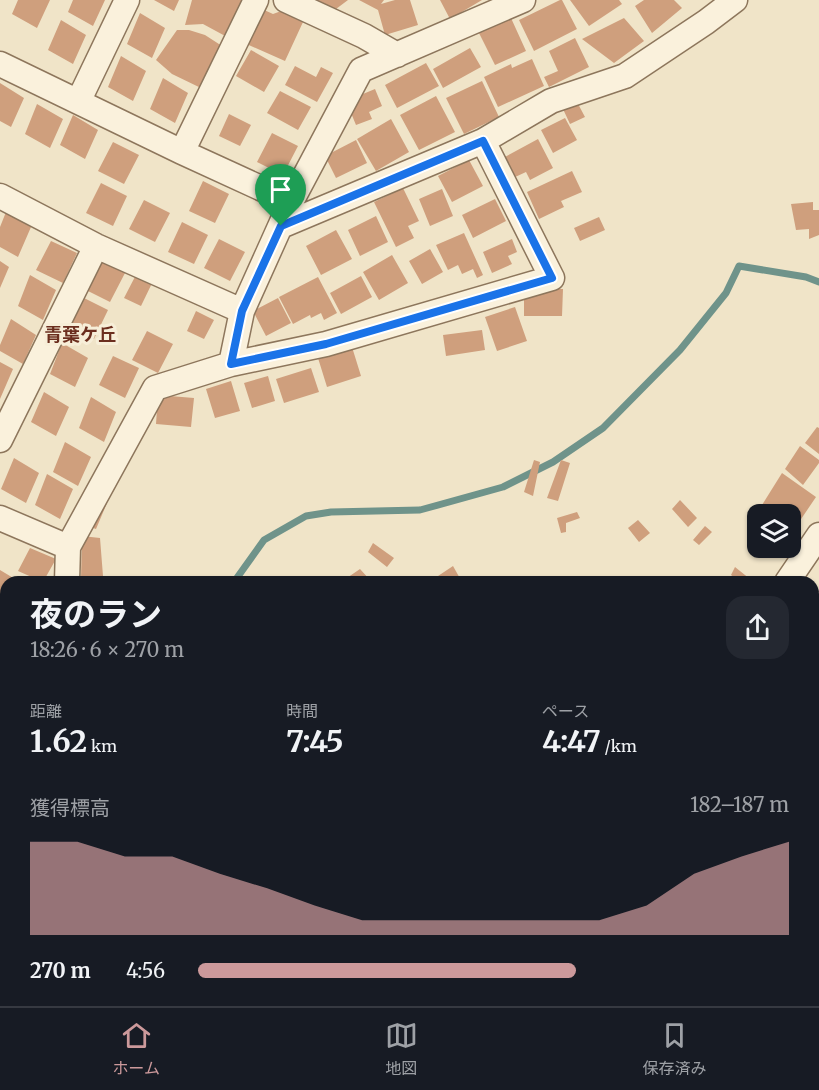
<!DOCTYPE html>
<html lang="ja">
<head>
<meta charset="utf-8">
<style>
	body { margin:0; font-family:Merriweather,"Noto Sans JP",serif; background:#242831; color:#f1f3f6; height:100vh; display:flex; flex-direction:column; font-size:22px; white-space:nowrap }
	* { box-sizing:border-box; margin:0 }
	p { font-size:20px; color:#9ea1a6 }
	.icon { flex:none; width:33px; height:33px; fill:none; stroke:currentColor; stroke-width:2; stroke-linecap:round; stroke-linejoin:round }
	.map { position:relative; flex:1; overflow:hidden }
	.drawer { position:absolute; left:0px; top:576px; width:819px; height:430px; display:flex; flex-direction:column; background:#171b24; border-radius:18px 18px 0 0; box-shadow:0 2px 4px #0004 }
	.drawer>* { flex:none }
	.fabs { position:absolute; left:747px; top:504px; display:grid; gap:12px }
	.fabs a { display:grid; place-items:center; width:54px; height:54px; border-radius:12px; background:#171b24; box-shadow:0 2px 4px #0004; font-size:30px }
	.pin { position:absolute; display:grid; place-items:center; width:51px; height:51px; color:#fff; margin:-62px -26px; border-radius:50% 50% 50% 0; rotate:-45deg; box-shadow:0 0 6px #0007 }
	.pin .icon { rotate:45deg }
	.round { display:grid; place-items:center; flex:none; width:63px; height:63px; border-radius:18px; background:#242831 }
	.head { display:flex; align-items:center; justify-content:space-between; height:102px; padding:0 30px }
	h1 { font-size:33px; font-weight:700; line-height:45px }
	.stats { display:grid; grid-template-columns:repeat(3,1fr); gap:9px; height:102px; padding:6px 30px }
	.stats div { display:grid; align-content:center }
	.stats b { font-size:30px; font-weight:700 }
	.stats small { font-size:16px; font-weight:400 }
	.stats p { font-size:16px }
	.chart { height:168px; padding:12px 30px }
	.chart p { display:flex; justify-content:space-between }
	.chart svg { width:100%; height:108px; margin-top:6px; fill:#cc999b; opacity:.7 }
	ul { padding:0 30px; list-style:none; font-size:20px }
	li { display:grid; grid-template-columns:96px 72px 1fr; align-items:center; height:45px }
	li i { height:15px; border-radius:8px; background:#cc999b }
	.dock { display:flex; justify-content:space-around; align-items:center; height:84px; border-top:2px solid #363941; background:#171b24; font-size:16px; color:#9ea1a6 }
	.dock a { display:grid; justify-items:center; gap:3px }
	.dock .active { color:#cc999b }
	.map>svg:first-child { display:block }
</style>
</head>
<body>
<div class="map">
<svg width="819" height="1006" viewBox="0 0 819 1006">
	<rect width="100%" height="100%" fill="#f0e4c8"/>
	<path fill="#a9c4bc" stroke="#6f938a" stroke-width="1.5" d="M123,1001H196L192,1006H128Z"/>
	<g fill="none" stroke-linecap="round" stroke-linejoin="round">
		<path stroke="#6f938a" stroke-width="7" d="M234,582L264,540L306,516L331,512L420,510L503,487L553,462L603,428L680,350L726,293L739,266L806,277L819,282"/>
	</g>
	<path fill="#cf9f7d" d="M18,0H50L37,28L12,14Z
		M73,0H105L93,26L68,12Z
		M154,0H179L174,11Z
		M192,0H244L227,37L203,24L185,25Z
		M309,0H348L332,12Z
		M359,0H384L381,4L395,0H410L418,25L385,35L378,10Z
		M440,0H482L450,19Z
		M560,0H562L577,29L534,51L519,20Z
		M570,0H619L622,4L589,26Z
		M644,0H674L682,8L652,33L635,6Z
		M262,9L273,14L284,10L303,22L285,61L242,42Z
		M140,13L165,28L152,58L127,44Z
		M511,18L526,51L495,65L479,33Z
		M624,18L644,41L614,63L582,39Z
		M61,20L86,35L73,64L48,50Z
		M177,30H189L205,35L222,46L203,89L172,74L156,60Z
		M575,38L589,67L549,87L544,77L558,71L549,51Z
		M470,48L481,67L443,88L433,69Z
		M251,50L279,66L264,92L236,76Z
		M121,56L146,71L133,101L108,87Z
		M532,59L544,86L498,107L484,77L511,64L512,68Z
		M426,63L439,86L397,108L385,85Z
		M295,66L316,77L321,67L333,73L317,102L285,85Z
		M163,78L188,93L175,123L150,109Z
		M482,81L499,117L464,134L446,98Z
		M0,83L24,98L11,127L0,121Z
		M375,89L382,106L369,112L372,119L356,125L346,101Z
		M280,91L311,107L298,130L267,113Z
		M436,96L455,132L419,150L400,115Z
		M577,102L585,117L570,124L563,109Z
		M37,104L63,119L50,148L25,134Z
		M229,114L251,125L240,146L219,136Z
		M73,115L98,130L85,159L60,145Z
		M565,118L577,140L553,153L541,130Z
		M391,119L409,152L376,171L357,139Z
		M272,133L298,146L283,175L257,162Z
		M538,139L553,168L530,180L526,172L513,178L503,158Z
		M356,140L367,163L336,178L325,156Z
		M113,142L139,155L124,184L98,171Z
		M469,160L483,186L452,202L438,176Z
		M572,171L582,192L561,201L564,207L539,219L527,192Z
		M203,181L229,194L215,223L189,211Z
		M101,183L127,196L113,226L86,213Z
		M403,188L419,221L408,226L414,238L396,247L374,202Z
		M442,189L453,216L430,226L419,199Z
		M495,199L506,221L473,238L462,215Z
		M144,200L170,213L155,242L129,229Z
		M813,202V210H819V235L809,239V229L796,230L791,204Z
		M6,212L31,227L18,257L0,247V227Z
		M376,216L388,242L360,256L348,230Z
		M599,217L605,230L580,241L574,228Z
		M182,222L208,235L194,264L168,252Z
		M336,230L352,259L321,275L306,246Z
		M464,233L483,275L477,278L473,269L462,274L458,265L448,270L436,245Z
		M219,239L245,252L230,281L204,268Z
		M512,239L517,252L508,256L512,264L492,273L483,252Z
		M51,241L77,253L63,283L36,270Z
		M430,249L443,272L422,284L409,261Z
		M392,255L408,283L379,300L363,272Z
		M99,260L125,273L110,302L84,289Z
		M0,261L9,267L0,288Z
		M139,269L155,277L141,306L124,298Z
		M30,275L56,290L43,320L18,306Z
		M361,276L372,297L341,314L330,293Z
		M318,277L337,313L324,320L321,313L311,318L310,315L293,324L279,297Z
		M524,288L563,289L562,316H524Z
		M82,297L108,310L94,339L68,327Z
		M278,298L291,323L266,336L253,311Z
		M515,307L527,341L497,351L485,317Z
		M196,311L214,320L204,339L187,331Z
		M11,319L36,335L23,364L0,351V345Z
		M482,330L485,350L446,356L443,335Z
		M147,331L173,344L158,373L132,360Z
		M62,343L88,358L75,387L50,374Z
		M352,347L361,376L327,387L318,358Z
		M113,356L139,368L125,398L99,385Z
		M0,362L13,369L0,399Z
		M311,368L319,392L284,403L276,379Z
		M268,376L275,401L252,408L244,383Z
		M231,381L240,411L215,418L206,389Z
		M44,392L69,407L56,436L31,422Z
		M158,395L194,398L191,427L156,424Z
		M91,397L116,412L104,442L79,428Z
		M817,427L819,428V454L805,443Z
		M65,442L91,457L78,486L53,472Z
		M800,446L819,460V463L803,485L785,469Z
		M14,458L39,473L26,503L1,489Z
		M534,460L540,462L533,496L524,492Z
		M561,460L570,463L558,501L547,498Z
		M782,473L816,497L795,528L790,525V514H776L762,505Z
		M47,474L73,489L60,519L35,505Z
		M680,500L697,518L688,527L672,509Z
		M98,501L107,503L96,529L85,525Z
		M577,512L580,518L566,523V532L561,533L557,518Z
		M638,520L650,533L639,542L628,528Z
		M705,526L712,532L699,545L693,540Z
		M82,536L100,538L103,576L81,579Z
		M373,543L394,558L387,567L368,552Z
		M30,548L56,559L43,582L18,571Z
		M453,566L462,582H434L432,580Z
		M735,567L750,579L748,582H740L731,575Z
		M360,569L370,580L367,582H341Z
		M0,570L15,579L14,582H6V600L2,609L0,608Z
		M813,616L819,619V637L813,647Z
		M0,699L6,703V713L0,726Z
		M819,806V833L813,835V807Z
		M0,897L6,902V918L0,924Z
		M285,1000H338L331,1006H290Z"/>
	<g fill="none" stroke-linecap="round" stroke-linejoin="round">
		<defs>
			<path id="minor" d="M286,0L364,36L397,55
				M0,64L182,152L291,202
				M79,100L127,0
				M182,152L256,0
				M0,196L96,246L242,311
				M281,226L483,141L551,101L625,76L706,22L735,0
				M231,364L242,311L291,202L361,70L523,0
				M0,440L96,246
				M0,518L68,547L67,582
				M68,547L155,388L231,364L326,344L552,278L483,141
				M787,582L819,535
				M813,603L819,608
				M0,634L6,637
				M0,748L6,751
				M0,998L6,992
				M97,1000L102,1006
				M275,1000L278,1006
				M208,1006L212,1000"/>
		</defs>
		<use href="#minor" stroke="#8d765c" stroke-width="27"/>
		<use href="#minor" stroke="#faf1dc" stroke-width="24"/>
	</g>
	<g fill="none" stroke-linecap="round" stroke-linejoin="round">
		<defs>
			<path id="route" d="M483,141L552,278L326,344L231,364L242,311L281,226Z"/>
		</defs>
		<use href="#route" stroke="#fff" stroke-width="12"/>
		<use href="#route" stroke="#1a73e8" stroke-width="8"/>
	</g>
	<g text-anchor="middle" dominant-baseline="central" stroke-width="6" stroke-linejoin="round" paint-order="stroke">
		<g font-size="18" font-weight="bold" fill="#6b2e1e" stroke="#f7eed8">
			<text x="80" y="334">青葉ケ丘</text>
		</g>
	</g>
</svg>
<div class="fabs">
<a><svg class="icon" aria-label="layers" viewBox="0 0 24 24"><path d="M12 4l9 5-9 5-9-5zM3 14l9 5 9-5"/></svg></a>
</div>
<div class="pin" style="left:281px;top:226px;background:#1e9e55"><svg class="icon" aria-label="arrive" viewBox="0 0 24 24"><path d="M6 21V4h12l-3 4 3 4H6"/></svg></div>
<section class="drawer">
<div class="head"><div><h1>夜のラン</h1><p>18:26 · 6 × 270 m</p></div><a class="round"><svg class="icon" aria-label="share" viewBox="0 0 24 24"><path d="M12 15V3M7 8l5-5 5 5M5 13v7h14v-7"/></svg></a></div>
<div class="stats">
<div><p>距離</p><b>1.62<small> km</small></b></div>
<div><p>時間</p><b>7:45</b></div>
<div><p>ペース</p><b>4:47<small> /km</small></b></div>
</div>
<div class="chart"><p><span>獲得標高</span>182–187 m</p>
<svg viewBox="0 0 160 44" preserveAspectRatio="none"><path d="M0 44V6L10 6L20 12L30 12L40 19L50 25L60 32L70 38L80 38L90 38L100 38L110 38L120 38L130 32L140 19L150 12L160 6V44z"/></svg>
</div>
<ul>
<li><b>270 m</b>4:56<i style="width:64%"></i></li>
</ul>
</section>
</div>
<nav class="dock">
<a class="active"><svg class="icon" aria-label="home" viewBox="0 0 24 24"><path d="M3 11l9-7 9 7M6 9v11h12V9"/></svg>ホーム</a>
<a><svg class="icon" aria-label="map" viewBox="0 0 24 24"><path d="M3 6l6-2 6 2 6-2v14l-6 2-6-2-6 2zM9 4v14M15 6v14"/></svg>地図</a>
<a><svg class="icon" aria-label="saved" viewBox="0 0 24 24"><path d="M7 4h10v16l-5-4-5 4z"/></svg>保存済み</a>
</nav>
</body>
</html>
